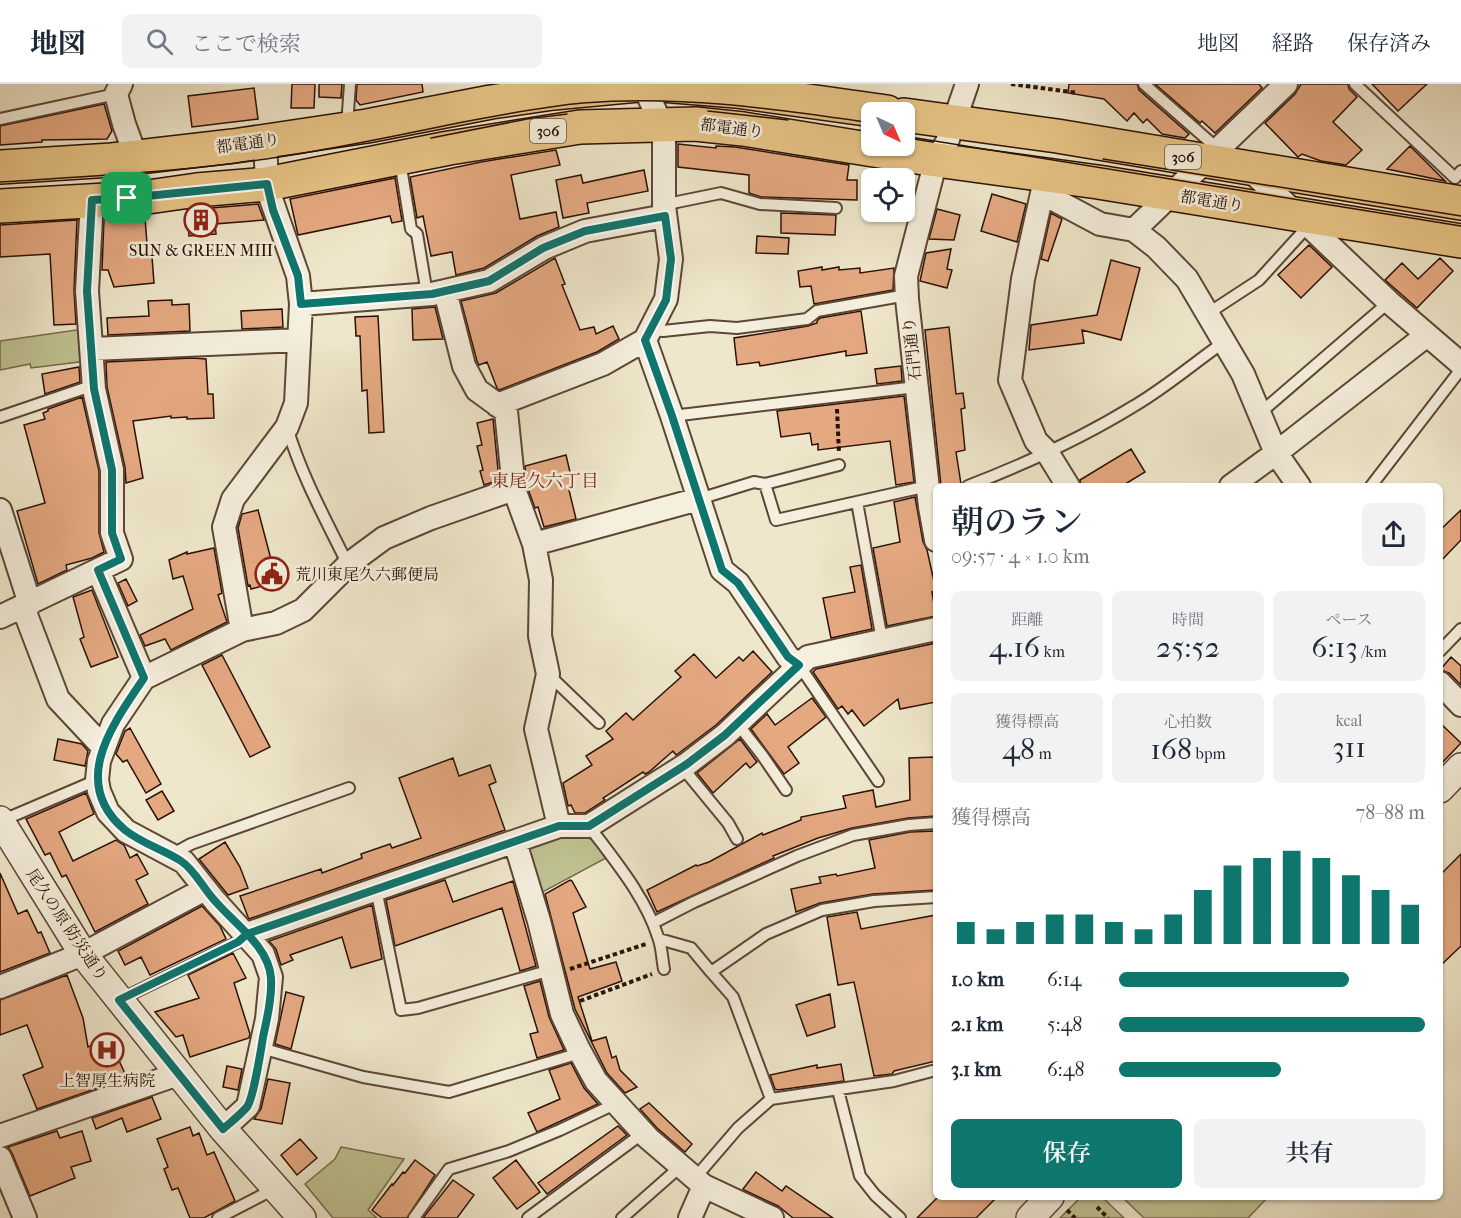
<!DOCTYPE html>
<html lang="ja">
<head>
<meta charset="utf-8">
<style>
	body { margin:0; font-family:"IM FELL French Canon","Noto Serif JP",serif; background:#f2f2f3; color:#1f2937; height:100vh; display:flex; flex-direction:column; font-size:22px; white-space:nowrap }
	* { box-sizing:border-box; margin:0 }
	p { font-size:20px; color:#747a83 }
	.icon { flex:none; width:33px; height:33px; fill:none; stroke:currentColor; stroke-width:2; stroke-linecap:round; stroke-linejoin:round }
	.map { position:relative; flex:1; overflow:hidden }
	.sheet { position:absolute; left:933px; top:399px; width:510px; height:717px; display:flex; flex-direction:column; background:#fff; border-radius:9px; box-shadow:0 2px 4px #0004 }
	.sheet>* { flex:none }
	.needle { width:39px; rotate:136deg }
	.controls { position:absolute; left:861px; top:18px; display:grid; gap:12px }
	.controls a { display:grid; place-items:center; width:54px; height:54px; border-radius:9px; background:#fff; box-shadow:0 2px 4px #0004; font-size:30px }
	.pin { position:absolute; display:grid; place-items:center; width:51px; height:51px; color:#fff; margin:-26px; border-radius:12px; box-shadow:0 3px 9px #0006 }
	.round { display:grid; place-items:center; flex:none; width:63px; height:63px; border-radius:9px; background:#f2f2f3 }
	.head { display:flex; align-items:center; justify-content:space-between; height:102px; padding:0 18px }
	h1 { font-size:33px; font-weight:600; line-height:45px }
	.metrics { display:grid; grid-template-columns:repeat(3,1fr); gap:9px; height:102px; padding:6px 18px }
	.metrics div { display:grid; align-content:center; border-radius:9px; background:#f2f2f3; text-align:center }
	.metrics b { font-size:30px; font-weight:600 }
	.metrics small { font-size:16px; font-weight:400 }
	.metrics p { font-size:16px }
	.chart { height:168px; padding:12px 18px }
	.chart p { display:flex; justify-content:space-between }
	.chart svg { width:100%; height:108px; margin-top:6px; stroke:#0f766e; stroke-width:6 }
	.button { display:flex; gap:12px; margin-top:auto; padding:12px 18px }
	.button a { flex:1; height:69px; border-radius:9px; background:#0f766e; color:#fff; font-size:24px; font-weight:600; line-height:69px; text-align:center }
	.button a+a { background:#f2f2f3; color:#1f2937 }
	ul { padding:0 18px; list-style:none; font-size:20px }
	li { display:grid; grid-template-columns:96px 72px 1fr; align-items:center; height:45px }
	li i { height:15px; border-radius:8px; background:#0f766e }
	header { display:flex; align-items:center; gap:36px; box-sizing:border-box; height:84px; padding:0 30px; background:#fff; border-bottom:2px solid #e0e1e3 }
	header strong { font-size:28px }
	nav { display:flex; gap:33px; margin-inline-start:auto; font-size:21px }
	.search { width:420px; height:54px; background:#f2f2f3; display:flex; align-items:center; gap:15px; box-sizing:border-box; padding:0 21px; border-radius:9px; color:#747a83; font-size:22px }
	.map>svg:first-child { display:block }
</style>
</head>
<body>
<header>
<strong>地図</strong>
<div class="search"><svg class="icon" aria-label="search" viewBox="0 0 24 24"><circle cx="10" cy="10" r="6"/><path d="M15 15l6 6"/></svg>ここで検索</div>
<nav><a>地図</a><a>経路</a><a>保存済み</a></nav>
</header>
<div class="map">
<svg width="1461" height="1134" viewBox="0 0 1461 1134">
	<rect width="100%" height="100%" fill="#efe7cb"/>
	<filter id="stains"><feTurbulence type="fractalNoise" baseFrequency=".00333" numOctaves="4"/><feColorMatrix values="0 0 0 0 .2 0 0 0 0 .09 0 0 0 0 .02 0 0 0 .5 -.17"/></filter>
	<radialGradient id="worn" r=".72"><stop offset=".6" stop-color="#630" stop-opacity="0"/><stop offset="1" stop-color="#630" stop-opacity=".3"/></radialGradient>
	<path fill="#c0c392" stroke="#766a4c" stroke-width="1.5" d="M83,245L87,277L31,284L30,280L0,286V257Z
		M569,751L592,755L606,774L539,810L526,766Z
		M341,1063L404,1075L368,1126L377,1134H333L305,1100L335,1075Z
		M1081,1113H1102L1124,1134H1060Z
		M1122,1113H1268L1248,1134H1144Z"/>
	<path fill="#e5a982" stroke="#2b1105" stroke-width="1.5" d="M292,0H315L314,24H291Z
		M319,0H342L341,14L319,13Z
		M357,0H422L423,8L360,21L356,16Z
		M1069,0H1137L1139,6L1189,50L1185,54L1162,50L1147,35L1143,39L1134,29L1127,37L1104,15L1068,9Z
		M1155,0H1259L1262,4L1215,49L1202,37L1200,39Z
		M1301,0H1348L1349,5L1357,13L1333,38L1362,66L1346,81L1321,77L1302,70L1298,73L1265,39L1295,10Z
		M1372,0H1427L1398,27Z
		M254,4L258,35L192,43L188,12Z
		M104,20L112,47L107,55L42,56V58L0,61V42Z
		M678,60L716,64V62L735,63L849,81L847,96H857V116L761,113L749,109V91L678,83Z
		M1410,62L1445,97L1387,85Z
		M556,66L560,81L511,91L520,135L556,128L559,143L537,152L484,184L456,191L452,168L431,172L423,132L417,134L410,93L481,78Z
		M644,86L648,107L587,119L589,129L563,134L556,96L581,91L583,99Z
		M395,94L402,137L392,139L390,132L298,151L290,115Z
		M992,110L1026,120L1017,158L981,147Z
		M258,120L264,136L215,140L216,150L189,152L187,126Z
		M937,125L960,131L954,156L929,155Z
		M781,129L836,131L835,151L781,149Z
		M1051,129L1062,135L1048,177L1041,175Z
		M137,133V135L145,134L148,173H152L154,199L114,203L108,186H102L104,135Z
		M77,136L74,206L76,240L54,241L50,170L0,173V141Z
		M757,152L789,154L788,170L756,169Z
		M1309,161L1332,183L1301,214L1278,191Z
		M951,165L947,185L952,186L947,204L920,197L926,169Z
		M555,174L565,200L562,201L580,246L594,243L596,250L613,242L619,255L597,268L499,306L497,304L487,278L479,281L477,277L461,217L496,209Z
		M1440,174L1453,187L1417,224L1385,196L1402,179L1418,195Z
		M1111,176L1140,184L1121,256L1082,246L1084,259L1029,266L1031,241L1097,231Z
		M822,183V186L839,183V186L860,184V189L894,184L893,206L814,220L811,202L800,203L798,187Z
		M172,216V221L189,220L190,247L108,251L107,234L149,232L148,217Z
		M435,223L443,255L413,256L412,225Z
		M282,225L283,243L242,245L241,227Z
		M861,227L867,269L846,272V267L760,282L759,278L737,281L734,254L808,242L817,239V237L820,234Z
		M378,232L384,348L369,349L367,306L362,307L360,252H356L355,233Z
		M949,243L956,310L963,309L965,324L961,325L965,366L956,368L961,400L941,402L925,246Z
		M192,274L206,275L208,310H213L214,334L187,335V333L171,334V332L133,337L143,394L126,399L125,383L107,303L106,278Z
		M901,282L902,297L877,300L875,285Z
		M79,283L80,298L45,310L42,290Z
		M904,312L914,398L896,401L890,357L818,366V360L812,361L810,349L781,353L777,327Z
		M82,313L99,387V449L104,468L92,474L66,481L67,486L38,500L17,427L45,419L24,341L45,335L43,329L48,327V325Z
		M493,335L499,396L484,401L480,387L483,386L477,362L482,361L477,339Z
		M1131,365L1145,388L1122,402H1081L1080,396Z
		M566,371L573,401L568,402L576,435L544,443L538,423L535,424L527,402L525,382Z
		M915,413L923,458L927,466L936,506L932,508L936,532L887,542L873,464L900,458L894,418Z
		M258,426L277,498L251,505L250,501L248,502L238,444L242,430Z
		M1461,426V456L1440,478V446Z
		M214,464L222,509L218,511L227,538L171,566L165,555L145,562L140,551L193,525L183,492L173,495L169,476L187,468V470Z
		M861,481L872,545L831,554L823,514L855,508L850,483Z
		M126,495L137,517L128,522L118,499Z
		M92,506L118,573L91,583L80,555L84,553L73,513Z
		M936,559V618L900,625L898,615L864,642L852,626L848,630L842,622L838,625L813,588L816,585Z
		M753,567L772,588L716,641L679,669L676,671L673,667L649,688L645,690L643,688L603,714L605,716L585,729H575L571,721L568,722L563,699L592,681L586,672L613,655L606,647L626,629L633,636L681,593L675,587L694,570L716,594L739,573L743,577Z
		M222,571L270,663L250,673L202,581Z
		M1451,573L1461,582V601L1449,589L1440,586Z
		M812,614L826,633L788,663L799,679L784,690L751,645L767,630L775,641Z
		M1440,639L1461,659L1440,681Z
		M130,644L161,700L146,709L127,676L123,678L116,670L125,647Z
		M58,655L82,660L88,667L85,682L54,676Z
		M740,655L757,678L750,684L746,679L713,709L697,689Z
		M934,673L936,732L908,734L852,744L818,754L773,772L774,774L657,828L647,806L696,781L697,782L709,778L762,749L763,751L801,736V733L846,724L843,712L873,706L876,723L910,716L909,674Z
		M453,674L459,692L490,681L496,698L489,701L505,746L249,835L248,833L240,812L321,785L322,789L362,774L361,770L390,760L392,764L421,754L399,694Z
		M162,707L174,727L158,736L146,716Z
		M86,709L94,730L59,748L73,777L116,756L124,761L130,774L137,770L148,790L136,796L148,820L95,848L66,791L62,793L50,769L45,771L26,735Z
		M936,747V806L873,810L820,819L796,828L791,805L821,799L819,793L836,790L837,792L875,784L869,756L910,748Z
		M225,758L240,783L248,804L228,811L199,775Z
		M1461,770V862L1440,882V791Z
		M0,789L18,830L27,826L38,849L41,848L50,869L0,888Z
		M445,796L453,818L513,797L536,882L520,887L502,824L395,862L386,816Z
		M570,796L572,797L586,823L573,829L590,885L616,878L622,897L578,913L592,957L606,953L612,974L616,972L620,986L637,1003L625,1009L607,989L575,925L545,810Z
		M372,821L382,875L351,884L342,853L290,871L293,876L281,881L276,865L269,857Z
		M202,822L220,842L226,855L150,891L141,873L125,881L118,867Z
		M857,828L861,845L936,831V977L894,987L892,990L874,992L854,898L838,901L827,833Z
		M233,869L246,894L234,899L250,950L249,954L190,973L183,951L176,953L155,928L199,914L188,891Z
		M67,891L83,934L88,963L114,952L121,970L117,972L127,994L37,1025L23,991L43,983L27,941L0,951V916Z
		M540,897L549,933L564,966L537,974L530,950L538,948L524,902Z
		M286,908L304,913L291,965L275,960Z
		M830,910L835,943L807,952L796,921Z
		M571,979L584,1004L598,1020L537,1048L528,1029L560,1015L549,986Z
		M841,980L844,997L778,1006L775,1005L770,991L817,981V984Z
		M227,982L242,985L238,1006L223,1003Z
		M268,995L290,999L282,1040L254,1035L261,1025Z
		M152,1013L161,1035L127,1048L122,1034L96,1045L92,1034Z
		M649,1019L692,1060L685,1068L657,1044L640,1025Z
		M618,1042L627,1051L547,1110L538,1099Z
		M190,1043L193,1052L199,1049L207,1071L214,1068L235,1117L204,1134H190L178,1104L172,1106L164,1085L168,1083L157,1055Z
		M57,1047L60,1054L82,1047L91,1077L71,1083L75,1094L30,1112L12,1069L8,1063Z
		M300,1055L317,1074L297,1091L281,1071Z
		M415,1076L435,1091L407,1134H382L372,1126L392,1100L393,1101L403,1088L405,1089Z
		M516,1076L540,1108L517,1125L493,1094Z
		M756,1088L782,1107L786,1102L833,1134H793L778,1122L746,1107L743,1105Z
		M453,1096L474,1111L457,1134H423Z
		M938,1113H997L976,1134H917Z"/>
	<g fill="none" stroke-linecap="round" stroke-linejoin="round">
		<defs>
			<path id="service" d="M1144,0L1218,65
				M1355,0L1455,94L1461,87
				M0,35L116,10
				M347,42L350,0
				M400,77L411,145L417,150L427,210
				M664,122L677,118L721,109L760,120L836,124
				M1207,230L1259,196L1309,141
				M650,246L663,247L710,242L737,244L807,235L817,227L907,211
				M1260,329L1389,218
				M672,332L916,303
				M0,333L94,301
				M287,343C301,391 326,436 348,481
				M765,400L776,436L928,402
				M968,402C1025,380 1082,354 1134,322C1165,304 1194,279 1224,258
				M1371,402L1461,285
				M699,415L754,398L765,400L839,381
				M857,418L882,556
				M1440,567L1461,545
				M799,581L878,697
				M548,590L599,639
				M737,639L762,671L786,706
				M682,683L728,739L737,755
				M1,737L97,696
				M589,742C614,776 645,812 658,853C662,863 662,875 664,885
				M171,771L191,760L349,704
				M376,805L401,926L418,924L551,886
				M653,839L694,818L797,772L853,751L909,741L936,739
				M659,855L691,864L711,888
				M119,916L238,858L246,851
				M261,964L363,993L449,1008L580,969
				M838,1006L860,1092L875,1111L900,1134
				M771,1015L733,913L711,888L766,850L822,826L874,817L936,813
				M695,1094L738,1044L771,1015L894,997L936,986
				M218,1134L274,1105
				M414,1134L449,1085L509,1067L560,1046L617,1019
				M528,1134L643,1049
				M622,1134L681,1082"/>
			<path id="minor" d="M121,0L116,10L124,40L136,73
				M643,0L661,40
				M664,40V122L671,175L666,215L645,256L672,332L722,486L738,499L788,573L799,581
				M126,74L127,114
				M1248,84L1389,218L1461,280
				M1045,96L1023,195L1010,296L1036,357L1047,368L1068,402
				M1042,109L1100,140L1134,146L1156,163L1187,195L1243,290L1276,369L1299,402
				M1134,146L1286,0
				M445,207L464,282L477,306L506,327L514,405L534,460L541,496L540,552L548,590L536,645L559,742
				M301,220L432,210L489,197L544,164L585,147L665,132
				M92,265L299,256
				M497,321L603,280L645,256
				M1231,402L1276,369L1427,251
				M0,426L30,520
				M936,456L930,423L907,215L906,192L936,76L947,58L967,0
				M534,460L699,415
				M98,486L144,594
				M23,523L58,615L104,664
				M0,533L121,475L112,449V386L94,305L87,207L92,116
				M242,546L224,443L233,415L287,343L296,319L301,220L298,192L270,112L267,100L265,57
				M1440,599L1461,621
				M515,758L539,837L562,930L578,964L596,997L648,1054L704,1102L772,1134
				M247,850L559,742H589L687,680L725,651L808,573L936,545
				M0,903L83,870L205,805
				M223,1045L248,1022L267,935L271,893L263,870L215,817L184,778L126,747L108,728L99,707L97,696L99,677L113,640L144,594L242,546L276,539L303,526L350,479L384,454L431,434L514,405
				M0,1052L178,990
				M0,1074L25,1134
				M690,1134L704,1102"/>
			<path id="tertiary" d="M1440,705L1461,683
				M0,736L83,870L223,1045L302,1134
				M1030,1134L1050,1113"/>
			<path id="primary" d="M904,31L1057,52L1461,119
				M0,83L112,76L233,62L367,42L491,18L553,9L649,0L736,7L887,28
				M0,122L141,114L197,106L267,100L449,64L580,43L695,40L743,45L936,76L1098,98L1461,157"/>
		</defs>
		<use href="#service" stroke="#5c4636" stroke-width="14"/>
		<use href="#minor" stroke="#5c4636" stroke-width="26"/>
		<use href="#tertiary" stroke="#5c4636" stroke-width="30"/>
		<use href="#primary" stroke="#2b1105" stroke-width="36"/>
		<path stroke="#2b1105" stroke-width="4" stroke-dasharray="4.5 3" stroke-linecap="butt" d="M1011,0L1078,9
			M837,325L839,369
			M570,885L646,860
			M580,917L652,890
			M1097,1123L1108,1134
			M1067,1126L1075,1134"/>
		<use href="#service" stroke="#f5efdd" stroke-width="10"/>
		<use href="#minor" stroke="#f5efdd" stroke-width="22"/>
		<use href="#tertiary" stroke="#f5efdd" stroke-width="27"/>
		<use href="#primary" stroke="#e8c486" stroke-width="33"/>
		<path stroke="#2b1105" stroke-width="1.5" d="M708,27L788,36
			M904,52L1461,142
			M431,54L527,35L567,30
			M1103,75L1461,132
			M0,98C89,92 178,88 266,75C329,66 391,53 453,40C496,32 539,23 583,19C682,11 774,25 872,39"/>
	</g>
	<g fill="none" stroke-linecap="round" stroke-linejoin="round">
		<defs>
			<path id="route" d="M127,114L92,116L87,207L94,305L112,386V449L121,475L98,486L144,594C112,641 69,699 125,746C141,759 164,766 181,777C195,786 204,806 216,818C235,840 269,863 271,894C272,913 267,935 263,953C261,966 253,1015 247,1023C240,1031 231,1038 223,1045L119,916L238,858L247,850L559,742H589L687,680L725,651L799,581L788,573L738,499L722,486L672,332L645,256L666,216L671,175L665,132L585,147L543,164L489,197L432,210L301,220L298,192L273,126L267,100L127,114"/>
		</defs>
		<use href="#route" stroke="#fff" stroke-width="12"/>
		<use href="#route" stroke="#0f766e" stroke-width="8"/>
	</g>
	<defs>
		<symbol id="building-ring" viewBox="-11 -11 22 22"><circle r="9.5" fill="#f5efdd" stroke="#8f2418" stroke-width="1.5"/><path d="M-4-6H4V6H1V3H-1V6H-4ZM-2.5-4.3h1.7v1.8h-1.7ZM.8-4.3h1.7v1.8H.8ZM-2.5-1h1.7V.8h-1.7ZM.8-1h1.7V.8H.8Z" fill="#8f2418"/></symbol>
		<symbol id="civic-ring" viewBox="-11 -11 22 22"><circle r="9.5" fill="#f5efdd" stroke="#8f2418" stroke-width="1.5"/><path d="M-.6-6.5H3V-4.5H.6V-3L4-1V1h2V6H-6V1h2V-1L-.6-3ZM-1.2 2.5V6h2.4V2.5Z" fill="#8f2418"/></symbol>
		<symbol id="hospital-ring" viewBox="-11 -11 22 22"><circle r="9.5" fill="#f5efdd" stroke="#8f2418" stroke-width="1.5"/><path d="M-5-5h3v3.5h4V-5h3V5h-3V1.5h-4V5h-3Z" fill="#8f2418"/></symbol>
	</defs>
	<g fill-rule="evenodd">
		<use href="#building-ring" x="182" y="117" width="38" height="38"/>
		<use href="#civic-ring" x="253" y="471" width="38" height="38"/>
		<use href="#hospital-ring" x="88" y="947" width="38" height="38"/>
	</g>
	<g text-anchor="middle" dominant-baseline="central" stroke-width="5" stroke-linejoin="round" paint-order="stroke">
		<g fill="#f5efdd" stroke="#685446" stroke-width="1.5">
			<rect x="530" y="35" width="36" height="24" rx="4.5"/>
			<rect x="1165" y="61" width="36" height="24" rx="4.5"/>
		</g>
		<g font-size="15" font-weight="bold" fill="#2b1105">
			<text x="548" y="47">306</text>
			<text x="1183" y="73">306</text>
		</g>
		<g font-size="16" fill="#2b1105" stroke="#f5efdd">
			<text transform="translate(732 44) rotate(7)">都電通り</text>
			<text transform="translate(248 59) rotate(-8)">都電通り</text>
			<text transform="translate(1212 117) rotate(9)">都電通り</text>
			<text transform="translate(912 265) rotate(-96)">石門通り</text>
			<text transform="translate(67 841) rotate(56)">尾久の原 防災通り</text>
		</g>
		<g font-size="16" fill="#2b1105" stroke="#f5efdd">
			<text x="201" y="166">SUN &amp; GREEN MIII</text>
			<text x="295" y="490" text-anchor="start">荒川東尾久六郵便局</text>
			<text x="107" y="996">上智厚生病院</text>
		</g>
		<g font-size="18" fill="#7a1f14" stroke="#f5efdd">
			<text x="545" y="397">東尾久六丁目</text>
		</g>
	</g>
	<rect width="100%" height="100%" filter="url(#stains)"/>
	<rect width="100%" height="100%" fill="url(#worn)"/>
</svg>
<div class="controls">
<a><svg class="needle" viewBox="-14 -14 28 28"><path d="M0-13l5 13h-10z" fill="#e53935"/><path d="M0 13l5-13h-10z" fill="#747a83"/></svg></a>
<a><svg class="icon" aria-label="locate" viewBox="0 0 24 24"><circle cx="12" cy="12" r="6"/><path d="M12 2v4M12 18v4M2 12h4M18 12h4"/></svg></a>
</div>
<div class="pin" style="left:127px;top:114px;background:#1e9e55"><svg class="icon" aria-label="arrive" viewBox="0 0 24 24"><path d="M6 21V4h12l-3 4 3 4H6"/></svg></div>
<section class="sheet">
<div class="head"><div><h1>朝のラン</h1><p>09:57 · 4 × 1.0 km</p></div><a class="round"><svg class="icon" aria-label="share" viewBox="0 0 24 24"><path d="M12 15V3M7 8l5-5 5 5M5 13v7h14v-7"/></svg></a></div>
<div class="metrics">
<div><p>距離</p><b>4.16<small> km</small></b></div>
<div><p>時間</p><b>25:52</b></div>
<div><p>ペース</p><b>6:13<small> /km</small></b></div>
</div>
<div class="metrics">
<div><p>獲得標高</p><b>48<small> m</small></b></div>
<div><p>心拍数</p><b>168<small> bpm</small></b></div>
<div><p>kcal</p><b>311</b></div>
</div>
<div class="chart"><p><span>獲得標高</span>78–88 m</p>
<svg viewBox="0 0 160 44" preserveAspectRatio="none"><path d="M5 44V35M15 44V38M25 44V35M35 44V32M45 44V32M55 44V35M65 44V38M75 44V32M85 44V22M95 44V12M105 44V9M115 44V6M125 44V9M135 44V16M145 44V22M155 44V28"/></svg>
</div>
<ul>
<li><b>1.0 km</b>6:14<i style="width:75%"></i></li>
<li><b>2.1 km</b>5:48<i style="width:100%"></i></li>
<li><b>3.1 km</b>6:48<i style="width:53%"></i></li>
</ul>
<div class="button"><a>保存</a><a>共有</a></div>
</section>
</div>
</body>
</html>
